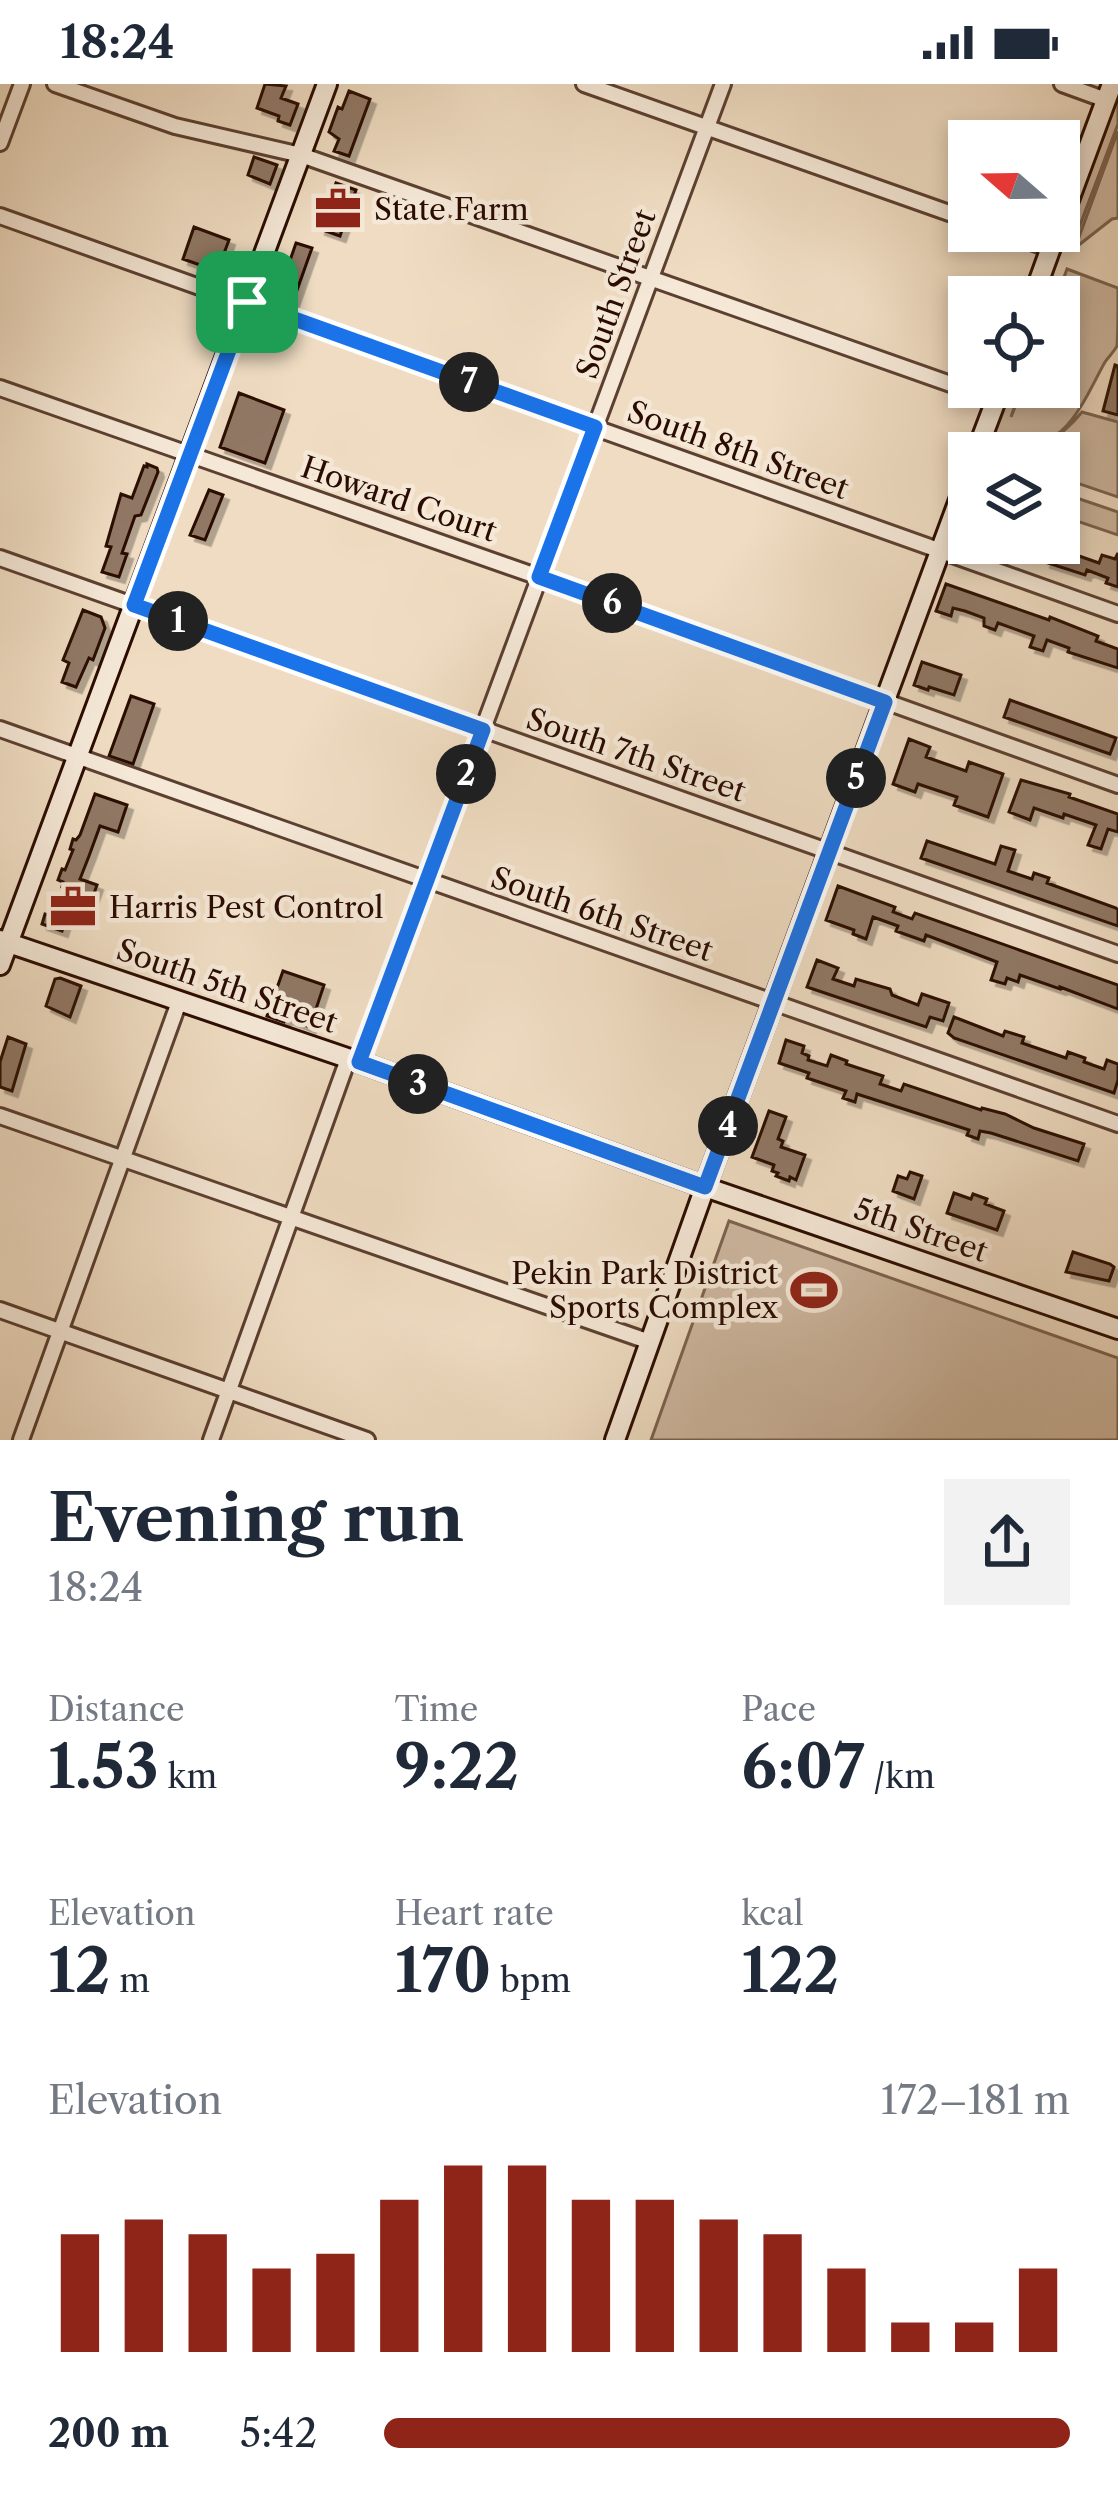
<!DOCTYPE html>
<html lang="en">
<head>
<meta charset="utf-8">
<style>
	body { margin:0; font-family:"Libre Caslon Text",serif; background:#f2f2f3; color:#1f2937; height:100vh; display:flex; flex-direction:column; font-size:45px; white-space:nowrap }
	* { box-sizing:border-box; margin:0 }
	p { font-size:39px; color:#747a83 }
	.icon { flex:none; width:66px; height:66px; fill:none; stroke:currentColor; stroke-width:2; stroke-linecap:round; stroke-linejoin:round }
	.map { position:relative; height:1356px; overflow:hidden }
	.sheet { display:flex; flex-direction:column; background:#fff; flex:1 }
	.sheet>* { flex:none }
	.needle { width:78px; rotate:290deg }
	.fabs { position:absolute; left:948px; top:36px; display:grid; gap:24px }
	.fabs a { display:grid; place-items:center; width:132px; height:132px; border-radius:0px; background:#fff; box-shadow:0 6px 18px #0003; font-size:60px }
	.pin { position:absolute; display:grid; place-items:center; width:102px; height:102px; color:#fff; margin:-51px; border-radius:24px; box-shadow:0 6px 18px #0006 }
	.km { position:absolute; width:60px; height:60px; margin:-30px; border-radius:50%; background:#222; color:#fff; font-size:33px; line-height:60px; text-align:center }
	.round { display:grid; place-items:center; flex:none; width:126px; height:126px; border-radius:0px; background:#f2f2f3 }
	.headline { display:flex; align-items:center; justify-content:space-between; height:204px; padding:0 48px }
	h1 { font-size:66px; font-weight:700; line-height:90px }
	.stats { display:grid; grid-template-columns:repeat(3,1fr); gap:18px; height:204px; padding:12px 48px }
	.stats div { display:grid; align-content:center }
	.stats b { font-size:60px; font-weight:700 }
	.stats small { font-size:33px; font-weight:400 }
	.stats p { font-size:33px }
	.chart { height:336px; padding:24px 48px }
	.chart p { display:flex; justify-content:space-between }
	.chart svg { width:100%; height:216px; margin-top:12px; stroke:#8f2418; stroke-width:6 }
	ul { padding:0 48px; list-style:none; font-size:39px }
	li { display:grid; grid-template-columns:192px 144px 1fr; align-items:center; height:90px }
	li i { height:30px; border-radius:15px; background:#8f2418 }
	.status { display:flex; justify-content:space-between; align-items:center; height:84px; padding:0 60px; background:#fff; direction:ltr }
	.status svg { height:33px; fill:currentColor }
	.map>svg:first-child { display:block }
</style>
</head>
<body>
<div class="status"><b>18:24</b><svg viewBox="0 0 49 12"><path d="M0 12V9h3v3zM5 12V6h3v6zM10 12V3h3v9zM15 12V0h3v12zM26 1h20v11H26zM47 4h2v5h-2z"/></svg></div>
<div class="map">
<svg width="1118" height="1356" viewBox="0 0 1118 1356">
	<defs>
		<filter id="shadow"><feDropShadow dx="5.5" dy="5.5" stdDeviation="0" flood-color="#0004"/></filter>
	</defs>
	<rect width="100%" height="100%" fill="#efdcc2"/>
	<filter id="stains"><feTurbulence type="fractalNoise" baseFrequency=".00167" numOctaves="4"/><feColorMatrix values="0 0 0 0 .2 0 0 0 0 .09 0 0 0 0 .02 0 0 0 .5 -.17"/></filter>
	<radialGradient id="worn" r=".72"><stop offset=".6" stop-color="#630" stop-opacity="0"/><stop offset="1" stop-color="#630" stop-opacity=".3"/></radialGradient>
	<path fill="#ceb8a1" stroke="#7c6250" stroke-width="3" d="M1118,13V40L1071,165H1069L1064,156Z
		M1118,47V134L1112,135L1075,164Z
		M1067,185L1118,204C1118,218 1118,250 1117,262C1114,268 1109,272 1105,278C1083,317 1062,380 1002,355L1001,358C1036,370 1060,355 1082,328L1118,338V413L1059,393V369H999L1000,362L997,369H993L988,360L1009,303H1021L1011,333L1023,303H1059V213H1057Z
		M1059,408L1118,428V451L1059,431Z
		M729,1137L1118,1274V1356H651Z"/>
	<path fill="#907865" stroke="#2a0b00" stroke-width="3" filter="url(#shadow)" d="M265,0L286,2L281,14L298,20L290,41L278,37L279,32L257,24Z
		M349,7L370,15L349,72L334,67L339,55L329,48L338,23L342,25Z
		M254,73L277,81L270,100L248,91Z
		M336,99L356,106L340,152L320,145Z
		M194,143L229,156L214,196L200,191L203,182L183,175Z
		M296,159L312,164L291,223L276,217Z
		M1115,281L1118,282V331L1103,327Z
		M239,309L284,326L265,379L220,363Z
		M147,380L157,384L158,388L141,431L135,432L122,469L127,470L119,493L102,488L111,463L106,462L121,410L132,414L144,382L147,383Z
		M209,406L223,411L205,456L190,451Z
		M1036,459H1064L1062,466L1099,479L1102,471L1115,475L1118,469V503L1106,499L1108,494L1087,486L1085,491L1045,478L1046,474L1032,469Z
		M946,500L1049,536L1050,533L1098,552L1096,557L1118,565V584L1068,568L1069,564L1047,556L1043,567L1030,563L1034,552L998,539L995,546L984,542V534L965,527L953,524L951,532L936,527Z
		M83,526L101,533L105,544L93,576L89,574L76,603L62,598L69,579L63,576Z
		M922,578L961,591L954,611L929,603L928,606L914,601Z
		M131,612L154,620L133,680L109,672Z
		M1010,616L1116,654L1110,670L1004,633Z
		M909,655L930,663L926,673L966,687L969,678L1003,690L988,733L954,721L957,713L918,700L915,708L893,700Z
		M1021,696L1070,710L1069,713L1118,730V748L1108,745L1101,765L1088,761L1096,741L1064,730L1063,734L1034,724L1030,736L1009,728Z
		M95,710L127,721L118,748L100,742L89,772L80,795L97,801L85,835L68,829L62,847L42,840L45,830L49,831L51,826L56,827L65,804L62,803L63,798L58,796L62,785L65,786L73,766L70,765L73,755L76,756L80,751Z
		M927,757L995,780L1001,762L1015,766L1008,787L1032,795L1034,789L1049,794L1047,799L1116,824L1118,826V842L921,774Z
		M838,802L895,823L893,828L912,835L915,829L1118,901V925L1060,903V905L1020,891L1018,898L1007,894L1005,900L991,896L997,878L926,851L924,857L896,847L898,842L873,833L866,855L853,850L854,846L826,836Z
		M817,876L838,884L833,895L854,902L856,895L890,905L892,911L918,921L922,910L949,919L943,937L930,933L926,943L807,903Z
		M283,887L324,901L310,943L286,934L284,938L267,932Z
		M60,894L81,902L70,933L46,922L55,895Z
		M954,933L1003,952L1005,947L1024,953L1022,959L1066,974L1068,968L1085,974L1084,978L1104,985L1107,976L1118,980V996L1114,1009L954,954L948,949Z
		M8,953L26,960L12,1007L0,1003V978Z
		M786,956L804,962L802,969L809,972L808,976L827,982L831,971L847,977L846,980L883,992L880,1000L901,1007L904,1000L981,1026L982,1024L1005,1030L1034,1044L1084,1060L1078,1077L991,1049L980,1047L978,1055L967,1051L969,1046L857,1010L855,1018L843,1014L846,1007L807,994L809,989L779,979Z
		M769,1027L786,1033L778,1055L783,1057L781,1063L805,1071L796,1096L790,1093L789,1097L776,1092L778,1089L772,1087L774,1081L752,1073Z
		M910,1088L922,1092L914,1115L893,1107L898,1092L907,1095Z
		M954,1109L971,1115L973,1110L987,1115L985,1120L1004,1127L997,1146L947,1129Z
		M1073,1168L1110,1180L1114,1183L1109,1197L1066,1188Z"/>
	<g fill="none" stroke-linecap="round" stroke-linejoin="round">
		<defs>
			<path id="street" d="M55,0L175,42L301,71L996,316
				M584,0L969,136
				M1062,0L1106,16
				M0,59L22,0
				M0,132L1118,530
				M999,147L1051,165
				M0,304L539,493L1118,701
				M0,474L1118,870
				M0,645L1118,1040
				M359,978L723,0
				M0,1032L650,1258
				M0,1226L367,1356
				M21,1356L179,918
				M211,1356L348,975"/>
			<path id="secondary" d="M1059,143L1112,0
				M1033,213L1057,147
				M976,369L1001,303
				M0,856L359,978L705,1103L1118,1245
				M0,881L327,0
				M615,1356L705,1103L969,389"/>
		</defs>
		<use href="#street" stroke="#5b3f30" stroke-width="20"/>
		<use href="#secondary" stroke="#2a0b00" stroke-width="24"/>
		<use href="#street" stroke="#f5e8d7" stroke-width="14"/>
		<use href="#secondary" stroke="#f5e8d7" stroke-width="18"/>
	</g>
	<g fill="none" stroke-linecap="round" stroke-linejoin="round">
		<defs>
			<path id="route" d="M247,218L595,343L539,493L885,618L705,1103L359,978L483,646L134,521Z"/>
		</defs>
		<use href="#route" stroke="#fff" stroke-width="24"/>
		<use href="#route" stroke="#1a73e8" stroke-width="15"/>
	</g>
	<defs>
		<symbol id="office-bare" viewBox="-9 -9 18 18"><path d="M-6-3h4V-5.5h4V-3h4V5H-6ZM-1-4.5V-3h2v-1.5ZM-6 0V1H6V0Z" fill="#8f2418" stroke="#f5e8d7" stroke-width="2.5" paint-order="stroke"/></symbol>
		<symbol id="stadium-bare" viewBox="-9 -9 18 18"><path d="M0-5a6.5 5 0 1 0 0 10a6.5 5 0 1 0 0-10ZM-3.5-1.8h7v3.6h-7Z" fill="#8f2418" stroke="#f5e8d7" stroke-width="2.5" paint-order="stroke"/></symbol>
	</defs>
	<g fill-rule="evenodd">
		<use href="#office-bare" x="305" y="92" width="66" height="66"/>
		<use href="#office-bare" x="40" y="790" width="66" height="66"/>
		<use href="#stadium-bare" x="781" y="1173" width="66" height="66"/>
	</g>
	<g text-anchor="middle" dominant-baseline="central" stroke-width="9" stroke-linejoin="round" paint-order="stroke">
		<g font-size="30" fill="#2a0b00" stroke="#f5e8d7" text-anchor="start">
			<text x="374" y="125">State Farm</text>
			<text x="109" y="823">Harris Pest Control</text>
			<text x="778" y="1189" text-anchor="end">Pekin Park District<tspan x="778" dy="34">Sports Complex</tspan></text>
		</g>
		<g font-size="30" fill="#2a0b00" stroke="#f5e8d7">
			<text transform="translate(616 210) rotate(-70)">South Street</text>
			<text transform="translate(738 366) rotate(20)">South 8th Street</text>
			<text transform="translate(399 415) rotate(19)">Howard Court</text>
			<text transform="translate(636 671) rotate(19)">South 7th Street</text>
			<text transform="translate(602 830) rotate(19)">South 6th Street</text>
			<text transform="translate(227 902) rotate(19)">South 5th Street</text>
			<text transform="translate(921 1146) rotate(19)">5th Street</text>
		</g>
	</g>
	<rect width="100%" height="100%" filter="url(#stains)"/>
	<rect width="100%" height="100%" fill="url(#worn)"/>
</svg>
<div class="fabs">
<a><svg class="needle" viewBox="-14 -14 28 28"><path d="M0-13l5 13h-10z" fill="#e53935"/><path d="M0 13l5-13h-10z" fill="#747a83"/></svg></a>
<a><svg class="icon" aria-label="locate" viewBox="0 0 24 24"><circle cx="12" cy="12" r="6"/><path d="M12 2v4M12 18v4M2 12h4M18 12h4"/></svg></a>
<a><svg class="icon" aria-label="layers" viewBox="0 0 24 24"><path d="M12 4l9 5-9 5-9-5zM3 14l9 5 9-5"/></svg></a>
</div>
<div class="pin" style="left:247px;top:218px;background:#1e9e55"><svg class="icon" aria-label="arrive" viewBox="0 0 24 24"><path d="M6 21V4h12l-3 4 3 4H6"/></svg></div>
<b class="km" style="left:178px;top:537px">1</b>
<b class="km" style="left:466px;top:690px">2</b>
<b class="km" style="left:418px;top:1000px">3</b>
<b class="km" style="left:728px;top:1042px">4</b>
<b class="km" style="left:856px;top:694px">5</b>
<b class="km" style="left:612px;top:519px">6</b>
<b class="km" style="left:469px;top:298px">7</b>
</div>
<section class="sheet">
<div class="headline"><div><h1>Evening run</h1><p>18:24</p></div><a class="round"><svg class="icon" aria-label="share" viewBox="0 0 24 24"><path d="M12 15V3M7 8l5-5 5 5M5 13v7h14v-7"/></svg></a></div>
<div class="stats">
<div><p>Distance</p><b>1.53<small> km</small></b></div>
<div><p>Time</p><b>9:22</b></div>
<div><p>Pace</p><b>6:07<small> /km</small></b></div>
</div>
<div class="stats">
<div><p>Elevation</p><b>12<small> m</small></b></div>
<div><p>Heart rate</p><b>170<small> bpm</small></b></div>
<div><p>kcal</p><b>122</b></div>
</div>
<div class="chart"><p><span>Elevation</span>172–181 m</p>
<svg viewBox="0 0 160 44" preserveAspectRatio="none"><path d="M5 44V20M15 44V17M25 44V20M35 44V27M45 44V24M55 44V13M65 44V6M75 44V6M85 44V13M95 44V13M105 44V17M115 44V20M125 44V27M135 44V38M145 44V38M155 44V27"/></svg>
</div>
<ul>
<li><b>200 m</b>5:42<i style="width:100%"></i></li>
</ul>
</section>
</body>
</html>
